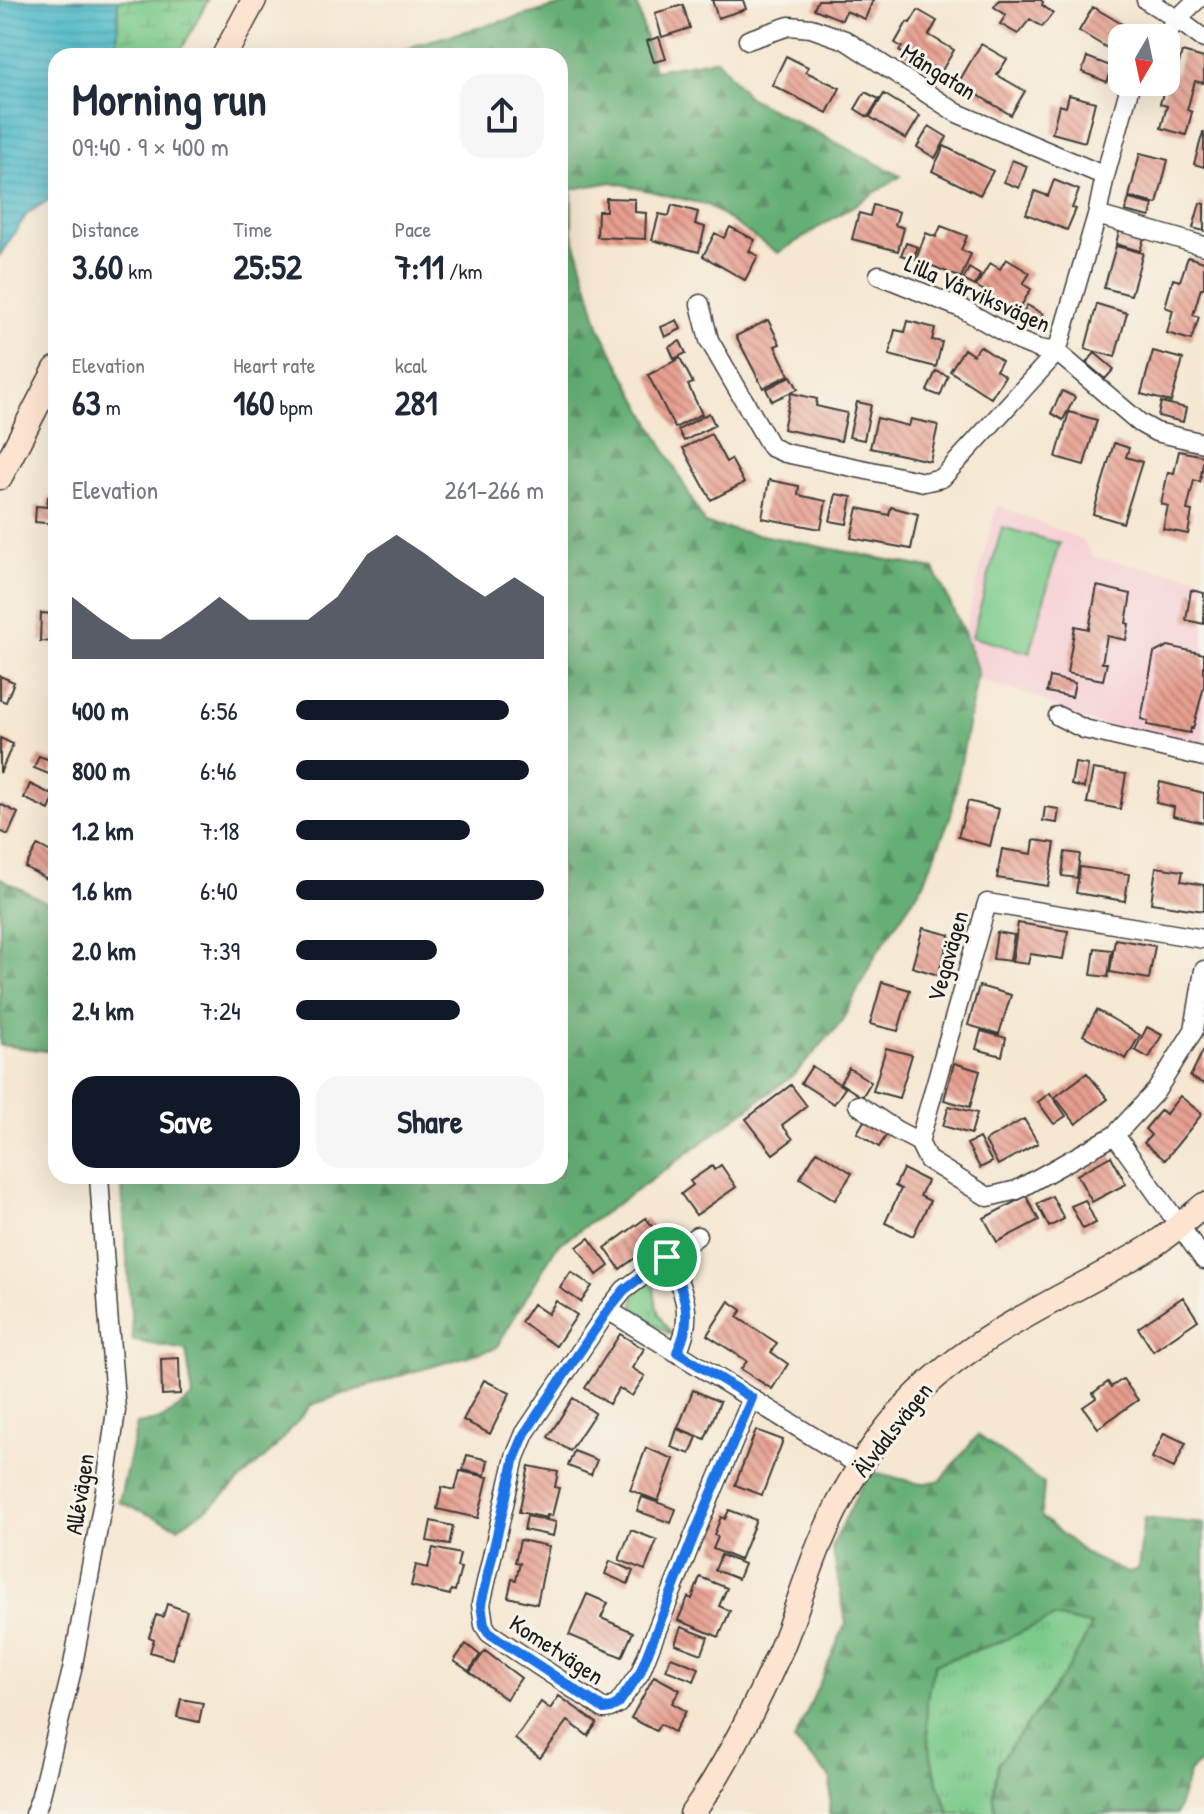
<!DOCTYPE html>
<html lang="en">
<head>
<meta charset="utf-8">
<style>
	body { margin:0; font-family:"Patrick Hand",sans-serif; background:#f6f6f7; color:#1f2937; height:100vh; display:flex; flex-direction:column; font-size:30px; white-space:nowrap }
	* { box-sizing:border-box; margin:0 }
	p { font-size:26px; color:#747a83 }
	.icon { flex:none; width:44px; height:44px; fill:none; stroke:currentColor; stroke-width:2; stroke-linecap:round; stroke-linejoin:round }
	.map { position:relative; flex:1; overflow:hidden }
	.details { position:absolute; left:48px; top:48px; width:520px; height:1136px; display:flex; flex-direction:column; background:#fff; border-radius:24px; box-shadow:0 8px 32px #0002 }
	.details>* { flex:none }
	.needle { width:52px; rotate:189deg }
	.fabs { position:absolute; left:1108px; top:24px; display:grid; gap:16px }
	.fabs a { display:grid; place-items:center; width:72px; height:72px; border-radius:16px; background:#fff; box-shadow:0 8px 32px #0002; font-size:40px }
	.pin { position:absolute; display:grid; place-items:center; width:68px; height:68px; color:#fff; margin:-34px; border:4px solid #fff; border-radius:50%; box-shadow:0 2px 8px #0007 }
	.round { display:grid; place-items:center; flex:none; width:84px; height:84px; border-radius:24px; background:#f6f6f7 }
	.overview { display:flex; align-items:center; justify-content:space-between; height:136px; padding:0 24px }
	h1 { font-size:44px; font-weight:800; line-height:60px }
	.metrics { display:grid; grid-template-columns:repeat(3,1fr); gap:12px; height:136px; padding:8px 24px }
	.metrics div { display:grid; align-content:center }
	.metrics b { font-size:34px; font-weight:800 }
	.metrics small { font-size:22px; font-weight:400 }
	.metrics p { font-size:22px }
	.chart { height:224px; padding:16px 24px }
	.chart p { display:flex; justify-content:space-between }
	.chart svg { width:100%; height:144px; margin-top:8px; fill:#111827; opacity:.7 }
	.cta { display:flex; gap:16px; margin-top:auto; padding:16px 24px }
	.cta a { flex:1; height:92px; border-radius:24px; background:#111827; color:#fff; font-size:32px; font-weight:800; line-height:92px; text-align:center }
	.cta a+a { background:#f6f6f7; color:#1f2937 }
	ul { padding:0 24px; list-style:none; font-size:26px }
	li { display:grid; grid-template-columns:128px 96px 1fr; align-items:center; height:60px }
	li i { height:20px; border-radius:10px; background:#111827 }
	.map>svg:first-child { display:block }
</style>
</head>
<body>
<div class="map">
<svg width="1204" height="1814" viewBox="0 0 1204 1814">
	<defs>
		<pattern id="grass-tufts" width="24" height="20" patternUnits="userSpaceOnUse" patternTransform="scale(2)"><rect width="24" height="20" fill="#7cca8a"/><path d="M3 7l-1-3M5 7V3M7 7l1-3M15 17l-1-3M17 17v-4M19 17l1-3" fill="none" stroke="#6bad76"/></pattern>
		<pattern id="forest-firs" width="22" height="20" patternUnits="userSpaceOnUse" patternTransform="scale(2)"><rect width="22" height="20" fill="#65ae76"/><path d="M5 1l3.5 6h-7zM16 11l3.5 6h-7z" fill="#528d60"/></pattern>
		<pattern id="wetland-marsh" width="20" height="14" patternUnits="userSpaceOnUse" patternTransform="scale(2)"><rect width="20" height="14" fill="#7cca8a"/><path d="M1 5h8M5 5V1M11 12h8M15 12V8" fill="none" stroke="#6bad76"/></pattern>
		<pattern id="water-rules" width="6" height="5" patternUnits="userSpaceOnUse" patternTransform="scale(2)"><rect width="6" height="5" fill="#4db9c9"/><path d="M0 2.5h6" fill="none" stroke="#439eac"/></pattern>
		<pattern id="building-back-hatch" width="6" height="6" patternUnits="userSpaceOnUse" patternTransform="scale(2)"><rect width="6" height="6" fill="#e69e8f"/><path d="M-1 5l2 2M0 0l6 6M5-1l2 2" fill="none" stroke="#ba8074"/></pattern>
	</defs>
	<rect width="100%" height="100%" fill="#f7f3e8"/>
	<filter id="ink" filterUnits="userSpaceOnUse"><feTurbulence type="fractalNoise" baseFrequency=".0125" numOctaves="2"/><feDisplacementMap in="SourceGraphic" scale="16" xChannelSelector="R" yChannelSelector="G"/><feConvolveMatrix kernelMatrix="1 2 1 2 8 2 1 2 1" color-interpolation-filters="sRGB"/></filter>
	<filter id="wash" filterUnits="userSpaceOnUse"><feTurbulence type="fractalNoise" baseFrequency=".006" numOctaves="4" result="noise"/><feDisplacementMap in="SourceGraphic" scale="32" xChannelSelector="R" yChannelSelector="G"/><feGaussianBlur stdDeviation="1.8" result="paint"/><feColorMatrix in="noise" values="0 0 0 0 0 0 0 0 0 0 0 0 0 0 0 0 0 1.4 0 .05"/><feComposite in="paint" operator="in"/></filter>
	<g filter="url(#wash)">
		<rect width="100%" height="100%" fill="#f5e7d2"/>
		<path fill="#f6cfd6" d="M997,505L1084,541L1092,557L1204,578V750L1075,718L1039,698L976,679L978,671L964,633Z"/>
		<path fill="url(#grass-tufts)" stroke="#4c7353" stroke-width="2" d="M654,1277C654,1300 656,1317 672,1334H669L633,1308C634,1291 640,1286 654,1277Z
			M1054,1617L1092,1626L1068,1669L999,1764L993,1795L996,1814H950C934,1775 925,1744 927,1701C927,1689 932,1676 935,1664L997,1643Z"/>
		<path fill="url(#forest-firs)" stroke="#406549" stroke-width="2" d="M581,0H636L654,70L717,59L748,97L901,176L778,253L707,205L612,182L572,189V230L600,329L705,524L934,569L964,633L978,672L951,815L924,883L876,954L841,1023L796,1073L657,1176L557,1246L496,1348L392,1378L311,1405L273,1450L213,1505L178,1527L119,1502L137,1424L162,1419L193,1397L186,1350L133,1341L121,1176H560V56H393L418,44Z
			M0,878L56,907V1052L0,1045Z
			M978,1435L1044,1484L1041,1517L1089,1556L1127,1573L1138,1569L1144,1518L1204,1524V1760L1190,1771L1176,1814H996L993,1795L998,1764L1068,1669L1092,1626L1055,1617L997,1643L935,1664C932,1676 927,1689 927,1702C925,1745 934,1775 950,1814H829L831,1778L794,1741L846,1623L832,1546L869,1471L921,1484L941,1480Z"/>
		<path fill="url(#wetland-marsh)" stroke="#4c7353" stroke-width="2" d="M118,0H208L178,56H117Z"/>
		<path fill="#7cca8a" stroke="#4c7353" stroke-width="2" d="M1002,527L1059,543L1030,653L972,637Z"/>
		<path fill="url(#water-rules)" stroke="#346a72" stroke-width="2" d="M0,0H118L117,56H56V195L27,214L0,255Z"/>
		<g id="blocks">
			<path fill="url(#building-back-hatch)" d="M712,0H743L746,9L718,18Z
				M818,0H873L865,19L846,11L842,20L814,9Z
				M999,0H1041L1043,2L1042,5L1053,13L1042,27L1030,19L1018,34L1000,24L1006,15L994,7Z
				M683,5L690,28L662,37L655,13Z
				M1093,7L1139,34L1136,38H1122V57L1079,31Z
				M918,10L937,21L929,35L954,50L941,72L920,60L918,63L899,51L902,47L895,43L907,22L910,23Z
				M659,37L666,59L654,62L647,41Z
				M981,44L1007,59L997,75L1025,91L1011,115L958,83Z
				M1182,52L1204,58V80L1203,83L1195,81L1187,110L1192,112L1186,135L1161,128L1167,106L1160,104L1169,72L1176,74Z
				M786,56L808,67L806,72L840,88L827,113L772,85Z
				M1087,57L1113,67L1107,82L1082,72Z
				M865,92L879,99L868,117L855,109Z
				M884,94L920,116L906,139L870,117Z
				M1069,95L1095,102L1085,142L1052,133L1059,105L1066,107Z
				M929,126L947,137L935,158L917,147Z
				M1203,132H1204V167L1194,164Z
				M944,146L993,171L980,195L932,171Z
				M1140,153L1168,160L1157,204L1129,197Z
				M1012,160L1027,166L1019,188L1004,182Z
				M1054,180L1079,190L1072,208L1076,209L1067,230L1026,214L1035,191L1048,196Z
				M606,198L635,199V212L646,213L645,239L597,237L598,211H606Z
				M1129,199L1153,205L1150,217L1125,211Z
				M1200,203L1204,204V231L1193,228Z
				M672,205L698,212L695,224L705,227L699,252L652,240L659,214L669,216Z
				M873,205L899,212L895,225L904,228L898,251L852,239L859,213L870,216Z
				M941,226L967,236L961,250L971,254L961,278L916,259L926,233L936,237Z
				M730,227L755,240L749,251L758,256L745,280L703,256L715,233L724,238Z
				M1119,231L1144,238L1140,251L1116,244Z
				M906,243L918,247L913,259L901,255Z
				M1116,246L1143,253L1131,295L1104,288Z
				M1188,257L1204,262V288H1201L1193,315L1199,317L1191,340L1167,333L1173,310L1165,307L1173,279L1180,281Z
				M1006,259L1030,273L1023,284L1031,289L1018,311L976,286L990,263L1000,269Z
				M969,268L980,275L975,286L963,280Z
				M1097,304L1127,313L1115,357L1085,349Z
				M1027,305L1043,314L1038,323L1022,314Z
				M677,320L681,329L665,337L661,327Z
				M768,320L780,344L775,346L789,375L763,388L736,336Z
				M908,321L935,328L932,340L942,342L936,367L889,355L895,330L905,332Z
				M680,341L686,353L674,359L669,347Z
				M980,346L1002,361L996,370L1005,376L991,398L950,371L964,349L973,355Z
				M1153,351L1183,359L1171,402L1141,394Z
				M1095,353L1114,369L1105,379L1086,363Z
				M680,358L693,383L688,385L702,414L675,428L648,375Z
				M936,371L948,376L940,396L927,391Z
				M791,376L798,389L772,401L766,389Z
				M1062,391L1075,397L1063,420L1051,413Z
				M791,393L817,399L816,406L847,413L841,441L783,429Z
				M857,402L871,405L864,440L849,437Z
				M1161,402L1186,408L1183,422L1158,416Z
				M1069,412L1097,420L1084,465L1056,457Z
				M709,413L715,425L684,441L678,430Z
				M877,418L909,426L911,419L938,425L930,461L870,448Z
				M711,434L726,462L731,459L744,483L711,500L683,448Z
				M1114,443L1129,448L1126,457L1142,462L1123,523L1093,514Z
				M1179,451L1204,456L1200,482L1194,480L1187,510L1192,511L1188,534L1163,529L1168,506L1161,504L1168,472L1174,473Z
				M769,480L799,486L798,495L826,501L821,529L762,518Z
				M836,494L852,497L847,524L830,521Z
				M48,497L56,498V524L35,522L36,506L47,507Z
				M891,507L918,514L911,549L851,538L858,508L889,515Z
				M1097,586L1131,594L1126,623L1129,624L1126,640L1107,636L1102,663H1107L1103,680L1067,673L1075,626L1089,629Z
				M1191,590L1204,593V624L1186,620Z
				M41,613L56,614V642L40,641Z
				M1168,646L1204,654V686L1193,729L1191,728L1190,733L1147,725L1148,721L1141,719L1154,653Z
				M0,676L14,682L6,702L0,700Z
				M1050,677L1075,683L1072,697L1047,692Z
				M0,738L13,744L0,773Z
				M39,756L56,762L51,775L34,768Z
				M1075,763L1088,765L1084,788L1071,785Z
				M1093,769L1126,774L1120,809L1087,803Z
				M1160,782L1204,793V823L1173,816L1174,807L1156,803Z
				M30,784L55,796L49,810L24,798Z
				M968,801L999,809L990,846L958,837Z
				M0,804L18,813L8,835L0,831Z
				M1045,807L1059,809L1057,823L1043,821Z
				M1034,840L1055,843L1048,886L997,878L1002,849L1032,854Z
				M38,845L56,855V863L47,879L25,867Z
				M1065,852L1080,854L1077,878L1062,876Z
				M1080,867L1129,874L1125,901L1076,893Z
				M1156,867L1183,871L1181,881L1204,885V911L1151,903Z
				M1018,923L1068,931L1063,959L1030,954L1028,964L1012,962Z
				M923,928L950,935L938,975L912,967Z
				M997,932L1014,935L1010,961L993,959Z
				M1115,939L1155,946L1149,979L1110,972Z
				M1095,948L1112,950L1108,977L1091,975Z
				M882,982L910,990L898,1031L870,1024Z
				M979,986L1011,995L999,1034L968,1025Z
				M1097,1010L1140,1035L1126,1059L1083,1035Z
				M1147,1027L1162,1035L1149,1058L1135,1050Z
				M981,1031L1006,1038L1002,1056L976,1049Z
				M886,1048L912,1055L899,1098L873,1091Z
				M1204,1049V1084L1190,1077Z
				M954,1063L980,1071L970,1107L944,1100Z
				M812,1066L845,1088L834,1104L801,1083Z
				M849,1068L871,1082L862,1097L840,1083Z
				M1087,1073L1108,1099L1076,1124L1055,1097Z
				M791,1085L807,1106L782,1125L793,1139L773,1154L746,1119Z
				M1050,1093L1066,1116L1054,1124L1038,1102Z
				M1180,1096L1202,1114L1165,1160L1144,1143L1151,1135L1145,1129L1161,1110L1166,1114Z
				M949,1106L977,1113L971,1134L943,1126Z
				M867,1116L889,1131L879,1147L857,1133Z
				M1024,1119L1038,1143L998,1165L985,1141Z
				M979,1138L992,1162L980,1168L967,1144Z
				M817,1151L852,1173L835,1200L800,1178Z
				M1111,1156L1126,1184L1092,1202L1077,1175Z
				M721,1165L736,1187L696,1215L681,1194L693,1185L690,1181L712,1166L714,1170Z
				M903,1169L927,1181L920,1196L930,1201L913,1236L885,1223L901,1189L895,1186Z
				M1026,1196L1039,1220L997,1242L984,1218Z
				M1052,1196L1064,1219L1049,1227L1037,1204Z
				M1085,1200L1096,1223L1083,1229L1071,1206Z
				M646,1218L661,1239L620,1269L605,1248Z
				M589,1238L609,1266L597,1275L577,1247Z
				M571,1272L592,1286L581,1302L560,1288Z
				M1183,1297L1198,1320L1153,1351L1138,1328Z
				M556,1301L577,1315L556,1346L521,1322L533,1304L548,1314Z
				M729,1301L742,1310L737,1317L777,1343L771,1352L788,1364L772,1389L741,1369L747,1361L707,1335Z
				M620,1334L644,1349L632,1368L645,1376L632,1396L619,1388L609,1404L585,1388Z
				M179,1358L180,1394L162,1395L161,1359Z
				M1123,1379L1138,1400L1098,1428L1083,1407L1096,1398L1093,1393L1108,1382L1111,1387Z
				M484,1380L510,1393L490,1434L463,1420Z
				M693,1390L720,1402L705,1439L678,1428Z
				M573,1398L595,1413L570,1451L548,1437Z
				M677,1429L697,1437L690,1454L671,1447Z
				M756,1430L783,1440L762,1495L735,1485Z
				M1164,1433L1186,1443L1174,1468L1152,1458Z
				M646,1448L674,1459L658,1501L630,1490Z
				M574,1451L597,1460L591,1475L568,1466Z
				M467,1455L488,1460L485,1475L463,1470Z
				M529,1466L558,1472L555,1487L559,1488L552,1516L547,1515V1518L519,1512Z
				M460,1471L488,1477L478,1518L437,1509L442,1487L455,1490Z
				M642,1497L676,1509L671,1523L637,1511Z
				M729,1510L756,1520L740,1560L713,1549L718,1537L714,1535L721,1517L725,1519Z
				M527,1516L556,1522L553,1536L524,1530Z
				M431,1521L453,1526L449,1545L427,1541Z
				M631,1530L657,1540L645,1570L619,1560Z
				M520,1540L549,1546L537,1604L508,1597L512,1579L516,1580L520,1563L515,1562Z
				M433,1548L460,1554L457,1567L461,1568L455,1591L451,1590L450,1595L411,1586L416,1565L428,1568Z
				M721,1555L744,1564L738,1579L715,1570Z
				M610,1561L633,1571L628,1584L605,1574Z
				M700,1577L727,1588L719,1606L730,1611L719,1637L678,1620L688,1597L692,1599Z
				M587,1594L608,1603L601,1618L633,1632L622,1657L569,1635Z
				M167,1604L187,1611L172,1659L150,1652L154,1639L149,1637L156,1615L163,1617Z
				M681,1627L708,1637L702,1654L675,1644Z
				M466,1644L480,1655L469,1671L454,1661Z
				M485,1651L521,1678L506,1699L470,1672Z
				M671,1657L699,1668L694,1681L666,1670Z
				M654,1676L680,1690L672,1703L686,1711L674,1732L660,1724L656,1731L631,1718Z
				M559,1696L597,1723L588,1736L568,1721L540,1758L515,1739L541,1702L550,1709Z
				M181,1699L203,1703L199,1722L177,1717Z"/>
		</g>
	</g>
	<g filter="url(#ink)">
		<use href="#blocks" fill-opacity="0" stroke="#3d3a37" stroke-width="2"/>
		<g fill="none" stroke-linecap="round" stroke-linejoin="round">
			<defs>
				<path id="street" d="M1146,0L1177,19L1204,39
					M1164,38L1177,19L1197,0
					M748,40L789,26L811,28L845,40L957,113L1105,176
					M1097,215L1204,246
					M879,275L963,309L1019,341L1039,349L1057,352L1140,423L1156,432L1204,443
					M700,304L709,340L771,447L785,453L924,482L942,478L1057,352L1097,215L1105,176L1130,86L1132,82
					M1058,716L1084,729L1204,757
					M1204,939L987,903L919,1142L928,1160L988,1197L1017,1190L1115,1135L1156,1091L1194,1030L1204,970
					M858,1105L896,1130L919,1142
					M1115,1135L1204,1260
					M697,1236L624,1290L608,1310L525,1433L515,1457L481,1604L484,1625L489,1633L604,1709L610,1708L618,1704L640,1673L695,1533L752,1398
					M667,1257C684,1289 695,1317 677,1352
					M608,1310L859,1465
					M34,1814L40,1799L72,1670L106,1485L116,1410L108,1312L99,1176"/>
				<path id="secondary" d="M224,56L254,0
					M0,477L56,369
					M692,1814C726,1766 757,1703 781,1649C796,1613 806,1576 821,1541C841,1494 867,1450 900,1412C967,1335 1062,1300 1147,1249C1167,1237 1186,1220 1204,1205"/>
			</defs>
			<use href="#street" stroke="#3d3a37" stroke-width="21"/>
			<use href="#secondary" stroke="#3d3a37" stroke-width="27"/>
			<use href="#street" stroke="#fff" stroke-width="18"/>
			<use href="#secondary" stroke="#fde4d0" stroke-width="24"/>
		</g>
	</g>
	<g fill="none" stroke-linecap="round" stroke-linejoin="round" filter="url(#ink)">
		<defs>
			<path id="route" d="M667,1257C684,1289 695,1318 677,1352L752,1398L695,1533L640,1673L618,1704L610,1708L604,1709L489,1633L484,1625L481,1604L515,1457L525,1433L608,1310L624,1290Z"/>
		</defs>
		<use href="#route" stroke="#fff" stroke-width="16"/>
		<use href="#route" stroke="#1a73e8" stroke-width="10"/>
	</g>
	<g text-anchor="middle" dominant-baseline="central" stroke-width="6" stroke-linejoin="round" paint-order="stroke">
		<g font-size="24" fill="#1c1c1c" stroke="#f7f3e8">
			<text transform="translate(939 71) rotate(32)">Mångatan</text>
			<text transform="translate(978 293) rotate(24)">Lilla Vårviksvägen</text>
			<text transform="translate(947 956) rotate(-74)">Vegavägen</text>
			<text transform="translate(892 1429) rotate(-52)">Älvdalsvägen</text>
			<text transform="translate(79 1494) rotate(-81)">Allévägen</text>
			<text transform="translate(557 1649) rotate(33)">Kometvägen</text>
		</g>
	</g>
</svg>
<div class="fabs">
<a><svg class="needle" viewBox="-14 -14 28 28"><path d="M0-13l5 13h-10z" fill="#e53935"/><path d="M0 13l5-13h-10z" fill="#747a83"/></svg></a>
</div>
<div class="pin" style="left:667px;top:1257px;background:#1e9e55"><svg class="icon" aria-label="arrive" viewBox="0 0 24 24"><path d="M6 21V4h12l-3 4 3 4H6"/></svg></div>
<section class="details">
<div class="overview"><div><h1>Morning run</h1><p>09:40 · 9 × 400 m</p></div><a class="round"><svg class="icon" aria-label="share" viewBox="0 0 24 24"><path d="M12 15V3M7 8l5-5 5 5M5 13v7h14v-7"/></svg></a></div>
<div class="metrics">
<div><p>Distance</p><b>3.60<small> km</small></b></div>
<div><p>Time</p><b>25:52</b></div>
<div><p>Pace</p><b>7:11<small> /km</small></b></div>
</div>
<div class="metrics">
<div><p>Elevation</p><b>63<small> m</small></b></div>
<div><p>Heart rate</p><b>160<small> bpm</small></b></div>
<div><p>kcal</p><b>281</b></div>
</div>
<div class="chart"><p><span>Elevation</span>261–266 m</p>
<svg viewBox="0 0 160 44" preserveAspectRatio="none"><path d="M0 44V25L10 32L20 38L30 38L40 32L50 25L60 32L70 32L80 32L90 25L100 12L110 6L120 12L130 19L140 25L150 19L160 25V44z"/></svg>
</div>
<ul>
<li><b>400 m</b>6:56<i style="width:86%"></i></li>
<li><b>800 m</b>6:46<i style="width:94%"></i></li>
<li><b>1.2 km</b>7:18<i style="width:70%"></i></li>
<li><b>1.6 km</b>6:40<i style="width:100%"></i></li>
<li><b>2.0 km</b>7:39<i style="width:57%"></i></li>
<li><b>2.4 km</b>7:24<i style="width:66%"></i></li>
</ul>
<div class="cta"><a>Save</a><a>Share</a></div>
</section>
</div>
</body>
</html>
